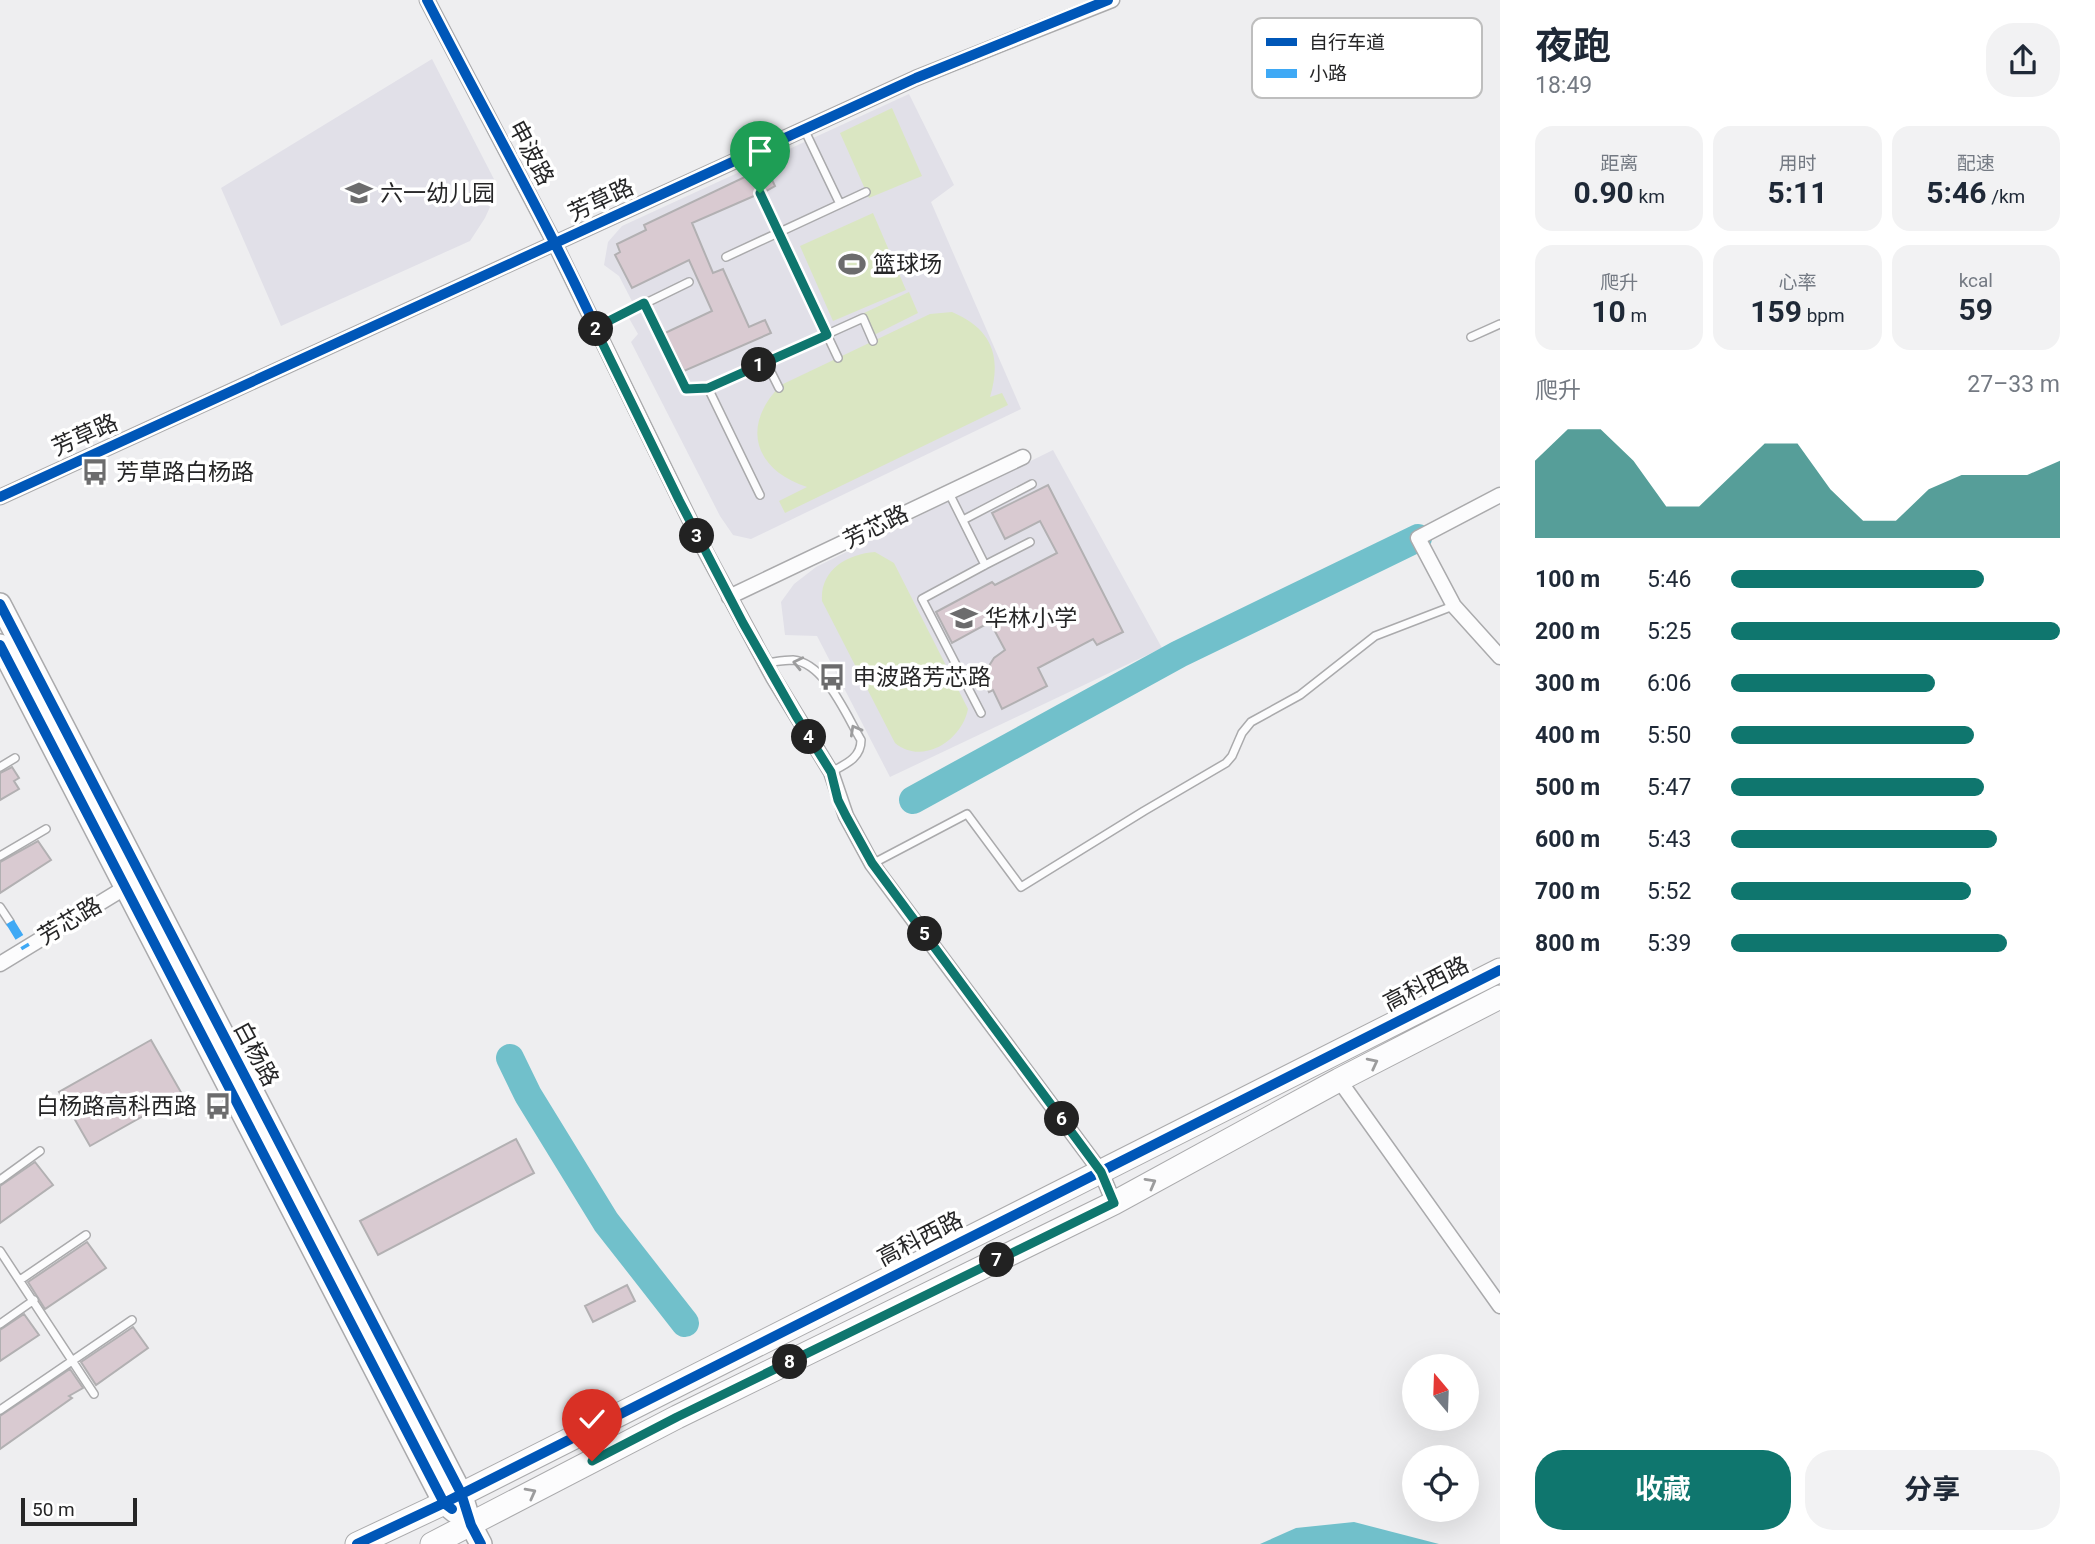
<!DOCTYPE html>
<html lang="zh">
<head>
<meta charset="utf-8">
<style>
	body { margin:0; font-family:Roboto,"Noto Sans SC",sans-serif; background:#f2f2f3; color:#1f2937; height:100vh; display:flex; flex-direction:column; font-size:26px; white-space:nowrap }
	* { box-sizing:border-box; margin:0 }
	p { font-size:23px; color:#747a83 }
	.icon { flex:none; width:38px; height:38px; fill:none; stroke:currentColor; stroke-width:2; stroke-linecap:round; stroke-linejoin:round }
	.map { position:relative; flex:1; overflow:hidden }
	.sheet { display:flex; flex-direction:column; background:#fff; width:595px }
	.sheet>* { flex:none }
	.needle { width:46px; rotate:341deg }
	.controls { position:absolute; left:1402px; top:1354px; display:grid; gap:14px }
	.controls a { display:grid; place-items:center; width:77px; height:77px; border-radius:50%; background:#fff; box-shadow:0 7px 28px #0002; font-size:35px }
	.scale { position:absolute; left:21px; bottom:18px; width:116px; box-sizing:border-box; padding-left:7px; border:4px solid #262627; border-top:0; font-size:19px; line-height:24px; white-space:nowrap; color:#262627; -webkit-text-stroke:5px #fff; paint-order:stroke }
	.pin { position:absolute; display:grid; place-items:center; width:60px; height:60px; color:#fff; margin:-72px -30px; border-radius:50% 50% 50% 0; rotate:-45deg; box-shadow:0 0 7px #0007 }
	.pin .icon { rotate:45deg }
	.km { position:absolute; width:35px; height:35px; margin:-18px; border-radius:50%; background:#222; color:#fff; font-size:19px; line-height:35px; text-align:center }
	.round { display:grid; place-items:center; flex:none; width:74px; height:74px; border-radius:28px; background:#f2f2f3 }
	.headline { display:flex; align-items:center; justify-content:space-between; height:119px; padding:0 35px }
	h1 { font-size:38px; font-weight:700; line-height:52px }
	.stats { display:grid; grid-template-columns:repeat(3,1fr); gap:10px; height:119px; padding:7px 35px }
	.stats div { display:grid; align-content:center; border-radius:18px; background:#f2f2f3; text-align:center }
	.stats b { font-size:30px; font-weight:700 }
	.stats small { font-size:19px; font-weight:400 }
	.stats p { font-size:19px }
	.chart { height:196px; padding:14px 35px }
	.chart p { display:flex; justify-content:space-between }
	.chart svg { width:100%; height:126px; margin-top:7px; fill:#0f766e; opacity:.7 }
	.action { display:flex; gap:14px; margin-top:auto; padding:14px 35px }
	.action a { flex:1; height:80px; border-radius:28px; background:#0f766e; color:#fff; font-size:28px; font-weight:700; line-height:80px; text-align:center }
	.action a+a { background:#f2f2f3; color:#1f2937 }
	ul { padding:0 35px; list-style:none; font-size:23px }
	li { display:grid; grid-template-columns:112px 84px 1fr; align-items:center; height:52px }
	li i { height:18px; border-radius:9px; background:#0f766e }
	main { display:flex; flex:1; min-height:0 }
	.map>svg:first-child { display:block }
</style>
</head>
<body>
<main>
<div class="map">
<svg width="1500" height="1544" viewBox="0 0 1500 1544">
	<rect width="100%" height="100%" fill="#eeeef0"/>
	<path fill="#e1e0e8" d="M432,59L497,185L494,198L485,218L470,241L281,326L221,188Z
		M909,94L954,185L931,202L1021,409L751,539L733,535L720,516L631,342L638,334L626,313L635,307L619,276L604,265L608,242L622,226Z
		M1053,450L1162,648L890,777L817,636L785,635L781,602L794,584L816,567Z"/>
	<path fill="#dae6c2" d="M892,108L922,176L869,198L840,133Z
		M873,213L906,290L833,321L800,246Z
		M909,292L918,313L874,335L864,313Z
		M952,312C992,329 1002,356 990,397L1002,393L1008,405L785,513L779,501L807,487C753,469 741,425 781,385L930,314Z
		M875,552L894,563L968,709C962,740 923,766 895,743L822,601C820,570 847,554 875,552Z"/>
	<path fill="#71c0cb" d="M1354,1522L1439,1544H1260L1296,1528Z"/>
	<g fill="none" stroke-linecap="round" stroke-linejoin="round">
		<path stroke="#71c0cb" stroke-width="28" d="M913,800L1179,654L1418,538
			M510,1058L528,1095L606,1222L685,1323"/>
	</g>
	<path fill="#d9cad1" stroke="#b2b0b2" stroke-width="2" d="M766,167L775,186L766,191L758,187L755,190L754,196L692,223L713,273L723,269L749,327L765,320L771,333L684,371L665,333L712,311L689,260L632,288L615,255L620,252L617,244L646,230L644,225Z
		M1048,485L1123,632L1097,645L1093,639L1038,668L1047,686L1002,709L993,690L989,692L985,682L987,669L994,658L1005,650L990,622L952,643L936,612L992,582L995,585L1057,553L1040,521L1005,539L992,513Z
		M12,767L19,778L14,781L19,789L0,800V773Z
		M38,841L51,860L0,893V862Z
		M151,1040L182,1094L90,1146L59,1092Z
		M516,1139L534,1173L378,1255L360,1221Z
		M35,1162L53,1185L0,1223V1186Z
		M87,1242L106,1268L45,1309L28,1282Z
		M627,1285L635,1301L593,1322L585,1306Z
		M24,1314L39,1335L0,1361V1330Z
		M133,1327L148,1348L96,1385L81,1362Z
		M70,1369L83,1388L69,1396L72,1398L0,1449V1416Z"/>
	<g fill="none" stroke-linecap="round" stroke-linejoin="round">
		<defs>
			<path id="service" d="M804,129L840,204
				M760,193L838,358
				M726,257L866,192
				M644,304L689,282
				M596,328L644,304L686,389L708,388L760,495
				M1471,337L1500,324
				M766,362L779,388
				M708,388L863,318L873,341
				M949,493L985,565L1030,542
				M963,520L1032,484
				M765,663C774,662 784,660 793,660C825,663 846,715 861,740C861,758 846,764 831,772
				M981,713L922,599L985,565
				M0,767L15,758
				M0,856L46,829
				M872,864L967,814L1021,887L1144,811L1226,763L1232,756L1242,733L1251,722L1300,695L1375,636L1453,606
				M0,907L10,922
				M0,1180L40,1151
				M0,1251L94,1394
				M20,1280L86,1235
				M0,1324L34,1300
				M0,1410L132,1320"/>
			<path id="minor" d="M427,0L555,244L703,547L773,677L831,772L846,816L872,864L1101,1172L1114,1203
				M1500,495L1418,538L1454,606L1500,657
				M0,497L916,78L1112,0
				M729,597L1023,457
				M0,964L131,884
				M1339,1080L1500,1306"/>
			<path id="secondary" d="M0,604L461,1493L471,1525L481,1544
				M0,645L444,1503L455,1512"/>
			<path id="primary" d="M357,1544L444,1503L1500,970
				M432,1544L677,1417L1114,1203L1339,1080L1500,997"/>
		</defs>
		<use href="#service" stroke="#aaaaac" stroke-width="10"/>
		<use href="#minor" stroke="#aaaaac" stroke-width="17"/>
		<use href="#secondary" stroke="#aaaaac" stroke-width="24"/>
		<use href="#primary" stroke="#aaaaac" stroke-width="25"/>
		<use href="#service" stroke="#fcfcfd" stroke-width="7"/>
		<use href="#minor" stroke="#fcfcfd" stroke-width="14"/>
		<use href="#secondary" stroke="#fcfcfd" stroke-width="21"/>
		<use href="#primary" stroke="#fcfcfd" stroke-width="23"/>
		<path stroke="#3fa9f5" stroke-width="9" stroke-dasharray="18 9" stroke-linecap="butt" d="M10,922L26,948"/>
		<defs>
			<path id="cycleway" d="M427,0C476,96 529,189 576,286C655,451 733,617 831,772
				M0,497L916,78L1108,0
				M0,604L461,1493L471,1525L481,1544
				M0,645L444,1503L452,1509
				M357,1544L444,1503L1500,970"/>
		</defs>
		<use href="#cycleway" stroke="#fff" stroke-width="15"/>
		<use href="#cycleway" stroke="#0057b8" stroke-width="10"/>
	</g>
	<defs><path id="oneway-chevron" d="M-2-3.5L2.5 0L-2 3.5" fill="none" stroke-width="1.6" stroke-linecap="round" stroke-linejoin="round" transform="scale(1.75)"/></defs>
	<g stroke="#9c9c9d">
		<use href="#oneway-chevron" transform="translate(798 663) rotate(-167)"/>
		<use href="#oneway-chevron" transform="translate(855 730) rotate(-119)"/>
		<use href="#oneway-chevron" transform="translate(1373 1063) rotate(-27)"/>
		<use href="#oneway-chevron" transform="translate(1151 1183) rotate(-29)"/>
		<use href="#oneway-chevron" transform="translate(531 1493) rotate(-28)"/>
	</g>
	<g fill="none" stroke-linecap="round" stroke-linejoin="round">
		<defs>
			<path id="route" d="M592,1461L677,1417L1114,1203L1101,1172L872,863L846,816L838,800L831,772L796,716L743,623L679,500L595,328L644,303L686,389L708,388L827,335L760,193"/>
		</defs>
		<use href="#route" stroke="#fff" stroke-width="14"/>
		<use href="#route" stroke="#0f766e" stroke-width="9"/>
	</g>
	<defs>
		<symbol id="school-bare" viewBox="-9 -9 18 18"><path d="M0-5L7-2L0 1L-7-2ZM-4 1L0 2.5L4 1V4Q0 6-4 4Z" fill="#6c6c6d" stroke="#fff" stroke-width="2.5" paint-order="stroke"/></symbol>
		<symbol id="stadium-bare" viewBox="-9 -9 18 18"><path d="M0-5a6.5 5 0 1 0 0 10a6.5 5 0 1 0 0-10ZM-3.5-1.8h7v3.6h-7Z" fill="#6c6c6d" stroke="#fff" stroke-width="2.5" paint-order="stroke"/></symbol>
		<symbol id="bus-bare" viewBox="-9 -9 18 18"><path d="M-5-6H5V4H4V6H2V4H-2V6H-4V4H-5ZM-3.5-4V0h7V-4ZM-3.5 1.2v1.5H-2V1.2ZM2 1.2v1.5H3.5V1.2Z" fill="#6c6c6d" stroke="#fff" stroke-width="2.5" paint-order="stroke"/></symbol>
	</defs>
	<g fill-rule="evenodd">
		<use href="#school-bare" x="340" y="174" width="38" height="38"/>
		<use href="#stadium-bare" x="833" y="245" width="38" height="38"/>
		<use href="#bus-bare" x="76" y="453" width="38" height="38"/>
		<use href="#school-bare" x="945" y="599" width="38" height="38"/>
		<use href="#bus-bare" x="813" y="658" width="38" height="38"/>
		<use href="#bus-bare" x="199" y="1087" width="38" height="38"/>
	</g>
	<g text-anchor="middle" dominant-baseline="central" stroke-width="7" stroke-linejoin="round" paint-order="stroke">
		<g font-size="23" fill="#262627" stroke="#fff">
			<text transform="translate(531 153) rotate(62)">申波路</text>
			<text transform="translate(601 200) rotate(-25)">芳草路</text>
			<text transform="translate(85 435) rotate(-24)">芳草路</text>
			<text transform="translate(876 527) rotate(-26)">芳芯路</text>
			<text transform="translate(70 921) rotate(-31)">芳芯路</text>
			<text transform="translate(1426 984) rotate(-27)">高科西路</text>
			<text transform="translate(256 1054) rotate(62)">白杨路</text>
			<text transform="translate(920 1239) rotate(-27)">高科西路</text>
		</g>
		<g font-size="23" fill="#262627" stroke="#fff" text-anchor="start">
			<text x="380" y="193">六一幼儿园</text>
			<text x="873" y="264">篮球场</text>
			<text x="116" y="472">芳草路白杨路</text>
			<text x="985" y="618">华林小学</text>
			<text x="853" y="677">申波路芳芯路</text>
			<text x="197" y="1106" text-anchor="end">白杨路高科西路</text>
		</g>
	</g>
	<rect x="1252" y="18" width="230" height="80" rx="10" fill="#fff" stroke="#bebebe" stroke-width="2"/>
	<rect x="1266" y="38" width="31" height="8" fill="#0057b8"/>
	<rect x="1266" y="69" width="31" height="9" fill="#3fa9f5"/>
	<g font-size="19" fill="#262627">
		<text x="1309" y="49">自行车道</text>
		<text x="1309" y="80">小路</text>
	</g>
</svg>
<div class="controls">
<a><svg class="needle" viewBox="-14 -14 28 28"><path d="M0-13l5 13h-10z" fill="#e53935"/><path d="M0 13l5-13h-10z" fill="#747a83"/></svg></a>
<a><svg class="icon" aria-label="locate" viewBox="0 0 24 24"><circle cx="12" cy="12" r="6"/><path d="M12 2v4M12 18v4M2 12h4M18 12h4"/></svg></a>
</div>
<div class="scale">50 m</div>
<div class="pin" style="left:760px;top:193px;background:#1e9e55"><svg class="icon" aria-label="arrive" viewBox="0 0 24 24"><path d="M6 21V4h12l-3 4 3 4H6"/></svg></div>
<div class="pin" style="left:592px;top:1461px;background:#d93025"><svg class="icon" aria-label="check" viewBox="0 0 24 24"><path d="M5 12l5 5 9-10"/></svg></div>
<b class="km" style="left:759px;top:365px">1</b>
<b class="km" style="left:596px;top:329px">2</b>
<b class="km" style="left:697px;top:536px">3</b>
<b class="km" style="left:809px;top:737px">4</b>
<b class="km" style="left:925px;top:934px">5</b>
<b class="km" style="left:1062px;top:1119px">6</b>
<b class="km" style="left:997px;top:1260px">7</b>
<b class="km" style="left:790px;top:1362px">8</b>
</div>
<section class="sheet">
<div class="headline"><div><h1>夜跑</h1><p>18:49</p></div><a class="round"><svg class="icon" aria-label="share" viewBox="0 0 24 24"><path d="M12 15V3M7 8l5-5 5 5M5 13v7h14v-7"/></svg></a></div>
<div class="stats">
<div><p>距离</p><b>0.90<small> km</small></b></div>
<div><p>用时</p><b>5:11</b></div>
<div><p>配速</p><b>5:46<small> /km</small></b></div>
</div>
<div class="stats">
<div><p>爬升</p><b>10<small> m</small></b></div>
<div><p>心率</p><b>159<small> bpm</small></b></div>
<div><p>kcal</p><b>59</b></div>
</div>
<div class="chart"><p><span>爬升</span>27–33 m</p>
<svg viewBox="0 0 160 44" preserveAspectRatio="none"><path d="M0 44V17L10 6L20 6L30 17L40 33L50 33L60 22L70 11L80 11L90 27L100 38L110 38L120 27L130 22L140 22L150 22L160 17V44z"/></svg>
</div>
<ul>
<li><b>100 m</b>5:46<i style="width:77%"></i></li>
<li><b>200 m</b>5:25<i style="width:100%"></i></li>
<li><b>300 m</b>6:06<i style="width:62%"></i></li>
<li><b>400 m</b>5:50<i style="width:74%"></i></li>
<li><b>500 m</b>5:47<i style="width:77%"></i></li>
<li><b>600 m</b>5:43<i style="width:81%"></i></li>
<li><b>700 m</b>5:52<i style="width:73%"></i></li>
<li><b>800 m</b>5:39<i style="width:84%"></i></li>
</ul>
<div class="action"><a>收藏</a><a>分享</a></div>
</section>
</main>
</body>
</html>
